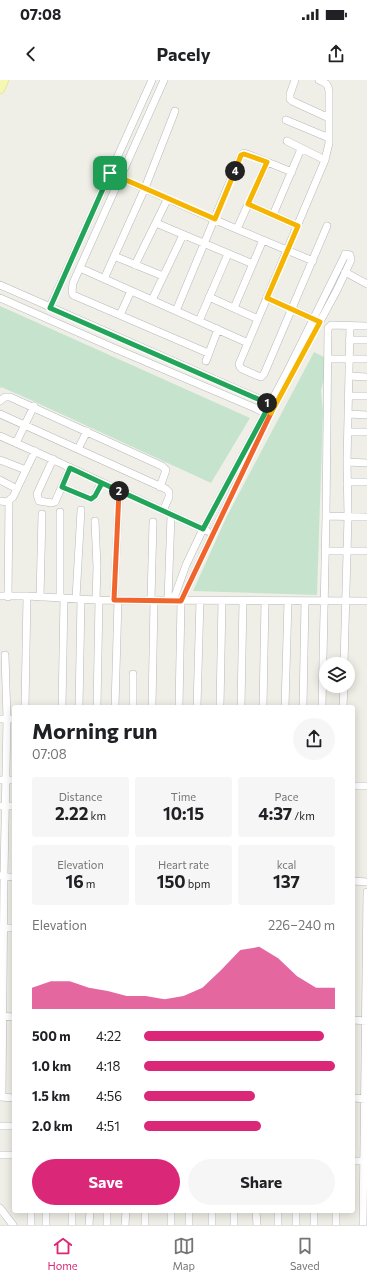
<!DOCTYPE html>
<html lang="en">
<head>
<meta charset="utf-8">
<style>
	body { margin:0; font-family:Commissioner,sans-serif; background:#f6f6f6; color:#202124; height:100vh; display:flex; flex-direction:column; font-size:15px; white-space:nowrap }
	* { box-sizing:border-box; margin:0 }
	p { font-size:13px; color:#757577 }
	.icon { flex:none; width:22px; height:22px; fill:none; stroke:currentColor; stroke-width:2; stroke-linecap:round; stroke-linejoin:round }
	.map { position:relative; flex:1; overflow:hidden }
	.panel { position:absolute; left:12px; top:625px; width:343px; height:508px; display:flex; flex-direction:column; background:#fff; border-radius:4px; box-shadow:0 2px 10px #0003 }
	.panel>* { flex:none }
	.tools { position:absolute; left:319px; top:577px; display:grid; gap:8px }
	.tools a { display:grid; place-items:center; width:36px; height:36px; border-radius:50%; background:#fff; box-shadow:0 2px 10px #0003; font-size:20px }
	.pin { position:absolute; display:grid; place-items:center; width:34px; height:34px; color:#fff; margin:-17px; border-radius:8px; box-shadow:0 2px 6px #0006 }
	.km { position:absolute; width:20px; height:20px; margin:-10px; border-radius:50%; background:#222; color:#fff; font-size:11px; line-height:20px; text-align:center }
	.round { display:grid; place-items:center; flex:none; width:42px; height:42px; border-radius:21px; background:#f6f6f6 }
	.overview { display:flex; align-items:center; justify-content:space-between; height:68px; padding:0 20px }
	h1 { font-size:22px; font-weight:700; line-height:30px }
	.stats { display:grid; grid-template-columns:repeat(3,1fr); gap:6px; height:68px; padding:4px 20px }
	.stats div { display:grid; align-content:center; border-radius:4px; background:#f6f6f6; text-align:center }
	.stats b { font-size:17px; font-weight:700 }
	.stats small { font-size:11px; font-weight:400 }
	.stats p { font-size:11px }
	.chart { height:112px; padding:8px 20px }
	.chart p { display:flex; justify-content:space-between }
	.chart svg { width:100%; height:72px; margin-top:4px; fill:#db2777; opacity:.7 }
	.primary-button { display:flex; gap:8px; margin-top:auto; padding:8px 20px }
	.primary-button a { flex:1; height:46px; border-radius:24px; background:#db2777; color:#fff; font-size:16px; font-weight:700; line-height:46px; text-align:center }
	.primary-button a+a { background:#f6f6f6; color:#202124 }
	ul { padding:0 20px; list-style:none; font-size:13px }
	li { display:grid; grid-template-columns:64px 48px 1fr; align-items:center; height:30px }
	li i { height:10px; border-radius:5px; background:#db2777 }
	.status { display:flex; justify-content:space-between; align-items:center; height:28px; padding:0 20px; background:#fff; direction:ltr }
	.status svg { height:11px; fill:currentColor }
	header { display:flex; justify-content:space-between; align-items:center; height:52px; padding:0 20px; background:#fff; font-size:18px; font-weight:700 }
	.menu { display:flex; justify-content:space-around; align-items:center; height:56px; border-top:1px solid #e0e0e0; background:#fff; font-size:11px; color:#757577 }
	.menu a { display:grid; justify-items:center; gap:2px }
	.menu .selected { color:#db2777 }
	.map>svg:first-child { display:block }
</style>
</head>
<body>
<div class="status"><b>07:08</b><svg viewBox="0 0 49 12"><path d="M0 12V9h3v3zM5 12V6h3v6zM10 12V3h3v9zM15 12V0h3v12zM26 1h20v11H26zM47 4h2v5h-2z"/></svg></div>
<header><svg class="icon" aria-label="back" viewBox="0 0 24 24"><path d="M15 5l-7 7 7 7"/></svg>Pacely<svg class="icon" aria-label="share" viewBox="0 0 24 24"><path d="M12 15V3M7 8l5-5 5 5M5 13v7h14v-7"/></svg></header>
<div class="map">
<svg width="367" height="1145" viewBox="0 0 367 1145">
	<rect width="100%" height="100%" fill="#efefe7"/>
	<path fill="#c6e4cd" d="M0,226L250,338L211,403L22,316L1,307L0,309Z
		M314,272L328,279L321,311L323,331L317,515L193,511L227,436Z"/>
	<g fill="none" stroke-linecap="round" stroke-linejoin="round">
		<defs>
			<path id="minor" d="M164,0L73,203L72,212L73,215L208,273
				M295,0L290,14V19L292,21L329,38
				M319,0C326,3 328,4 329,11V63L325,80L239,284L240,287L242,289L258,296L261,297L264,294L327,146
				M286,40L329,58
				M287,61L325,80
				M110,93L227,145L313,181
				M248,124L298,146
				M273,135L301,69
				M156,143L253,184
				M237,149L267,82
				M114,176L163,196
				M135,185L168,118
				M80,188L248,263
				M345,192L367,204
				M104,199L145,108L175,31
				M0,205L273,325
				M209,217L258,239
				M0,218L116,269L255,328L268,335
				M267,218L316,240
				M152,220L183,155
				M50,227L152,0
				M234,228L263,160
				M176,231L241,75L244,73L247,74L292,92
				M120,235L131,211
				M199,241L228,174
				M349,260H367
				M328,279H367
				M206,281L218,249
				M349,296L367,297
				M348,316H367
				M0,321L5,317H10L162,386L166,390L160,407
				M0,334L166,409L169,412V417L163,431
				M348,334L367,335
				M348,352H367
				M0,356L45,376L207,451
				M16,363L34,326
				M78,369L87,351
				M53,379L37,414L39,421L52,423L55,422L70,388
				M0,380L26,390
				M347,382L367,383
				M0,400L17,409
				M347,402H367
				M62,407L91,419L95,416L101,403
				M0,421L7,422L13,417L35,371
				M60,432V518
				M326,436L367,437
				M95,441L97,487L96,520
				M325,471H367
				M0,516H27L96,520L367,521
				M8,517L9,421
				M40,517L42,434
				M76,518L81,430
				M114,520L119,411
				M151,520L153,442
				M168,520L171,435
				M173,521L186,485L203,449L286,294L344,177L345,174L350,175L351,180L337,210L267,340L181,521L179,627
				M344,584L348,436L347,382L350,246
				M25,627L27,516
				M62,627L64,518
				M79,627L81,519
				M97,627L99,520
				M115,627L118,520
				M133,627V594
				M152,627L154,520
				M197,627L200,520
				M220,627L222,520
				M241,627L243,520
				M263,627L265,521
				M285,627L288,521
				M303,627L305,521
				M322,627L326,436L328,248L331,245L367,246
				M343,627L344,606
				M0,639H14
				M0,700H14
				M353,706H367
				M0,726H14
				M0,796L14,797
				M353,801L367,802
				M0,848H14
				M0,936L14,937
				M353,940L367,941
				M0,1017L14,1018
				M2,1017L4,796L7,639L5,575
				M353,1018L367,1019
				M0,1046H14
				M0,1075H14
				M353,1081H367
				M0,1128L13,1145
				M31,1131V1145
				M72,1131V1145
				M171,1131V1145
				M256,1131L257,1145
				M46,1145V1131
				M89,1145L90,1131
				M107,1145V1131
				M125,1145L126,1131
				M145,1145V1131
				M189,1145V1131
				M212,1145V1131
				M234,1145V1131
				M278,1145V1131
				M296,1145V1131
				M314,1145V1131
				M336,1145V1131
				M363,1145L367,812"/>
			<path id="major" d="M0,9L4,0"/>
		</defs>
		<use href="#minor" stroke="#b7b8bc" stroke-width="8"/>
		<use href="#major" stroke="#e5dd6b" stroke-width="10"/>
		<use href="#minor" stroke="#fff" stroke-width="7"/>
		<use href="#major" stroke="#f4f8b4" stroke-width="9"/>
	</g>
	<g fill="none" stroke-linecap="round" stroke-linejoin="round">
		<defs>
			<path id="split-1" d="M110,93L50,228L267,323"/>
			<path id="split-2" d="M119,411L70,388L62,407L91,419L95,416L102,403L203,449L270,324L267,323"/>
			<path id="split-3" d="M119,411L114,520L181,521L271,333"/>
			<path id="split-4" d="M235,91L241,75L244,74L267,82L248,124L298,146L267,218L320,242L271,333"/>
			<path id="split-5" d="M110,93L215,139L235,91"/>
		</defs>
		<use href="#split-1" stroke="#fff" stroke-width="8"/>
		<use href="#split-2" stroke="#fff" stroke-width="8"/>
		<use href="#split-3" stroke="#fff" stroke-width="8"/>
		<use href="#split-4" stroke="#fff" stroke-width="8"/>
		<use href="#split-5" stroke="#fff" stroke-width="8"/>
		<use href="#split-1" stroke="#22a559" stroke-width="5"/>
		<use href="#split-2" stroke="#22a559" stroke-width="5"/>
		<use href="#split-3" stroke="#f0652b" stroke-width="5"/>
		<use href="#split-4" stroke="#f5b400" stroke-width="5"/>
		<use href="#split-5" stroke="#f5b400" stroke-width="5"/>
	</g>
</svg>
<div class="tools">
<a><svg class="icon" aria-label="layers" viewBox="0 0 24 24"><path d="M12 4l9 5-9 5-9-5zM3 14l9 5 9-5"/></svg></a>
</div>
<div class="pin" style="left:110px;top:93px;background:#1e9e55"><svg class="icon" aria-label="arrive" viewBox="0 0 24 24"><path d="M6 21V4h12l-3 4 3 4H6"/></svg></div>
<b class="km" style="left:267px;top:323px">1</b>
<b class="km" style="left:119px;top:411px">2</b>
<b class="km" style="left:235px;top:91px">4</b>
<section class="panel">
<div class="overview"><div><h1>Morning run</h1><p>07:08</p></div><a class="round"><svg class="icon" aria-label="share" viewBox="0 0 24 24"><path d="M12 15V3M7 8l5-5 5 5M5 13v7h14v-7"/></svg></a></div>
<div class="stats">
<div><p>Distance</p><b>2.22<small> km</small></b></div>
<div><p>Time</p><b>10:15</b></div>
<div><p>Pace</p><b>4:37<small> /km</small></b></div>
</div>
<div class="stats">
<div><p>Elevation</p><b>16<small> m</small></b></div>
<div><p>Heart rate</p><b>150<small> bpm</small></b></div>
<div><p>kcal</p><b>137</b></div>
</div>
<div class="chart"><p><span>Elevation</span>226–240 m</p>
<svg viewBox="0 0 160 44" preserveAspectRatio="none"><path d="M0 44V31L10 27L20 27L30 31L40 33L50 36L60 36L70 38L80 36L90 31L100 20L110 8L120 6L130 13L140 24L150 31L160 31V44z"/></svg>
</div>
<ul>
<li><b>500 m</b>4:22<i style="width:94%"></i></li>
<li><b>1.0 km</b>4:18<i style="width:100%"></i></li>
<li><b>1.5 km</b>4:56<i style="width:58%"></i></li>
<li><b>2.0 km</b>4:51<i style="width:61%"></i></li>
</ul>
<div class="primary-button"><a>Save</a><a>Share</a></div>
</section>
</div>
<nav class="menu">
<a class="selected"><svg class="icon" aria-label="home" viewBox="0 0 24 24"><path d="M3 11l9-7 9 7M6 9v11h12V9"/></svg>Home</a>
<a><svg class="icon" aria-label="map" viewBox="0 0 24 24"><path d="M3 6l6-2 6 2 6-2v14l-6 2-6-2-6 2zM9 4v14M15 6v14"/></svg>Map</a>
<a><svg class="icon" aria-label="saved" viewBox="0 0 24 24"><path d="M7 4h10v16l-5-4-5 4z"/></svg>Saved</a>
</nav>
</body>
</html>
